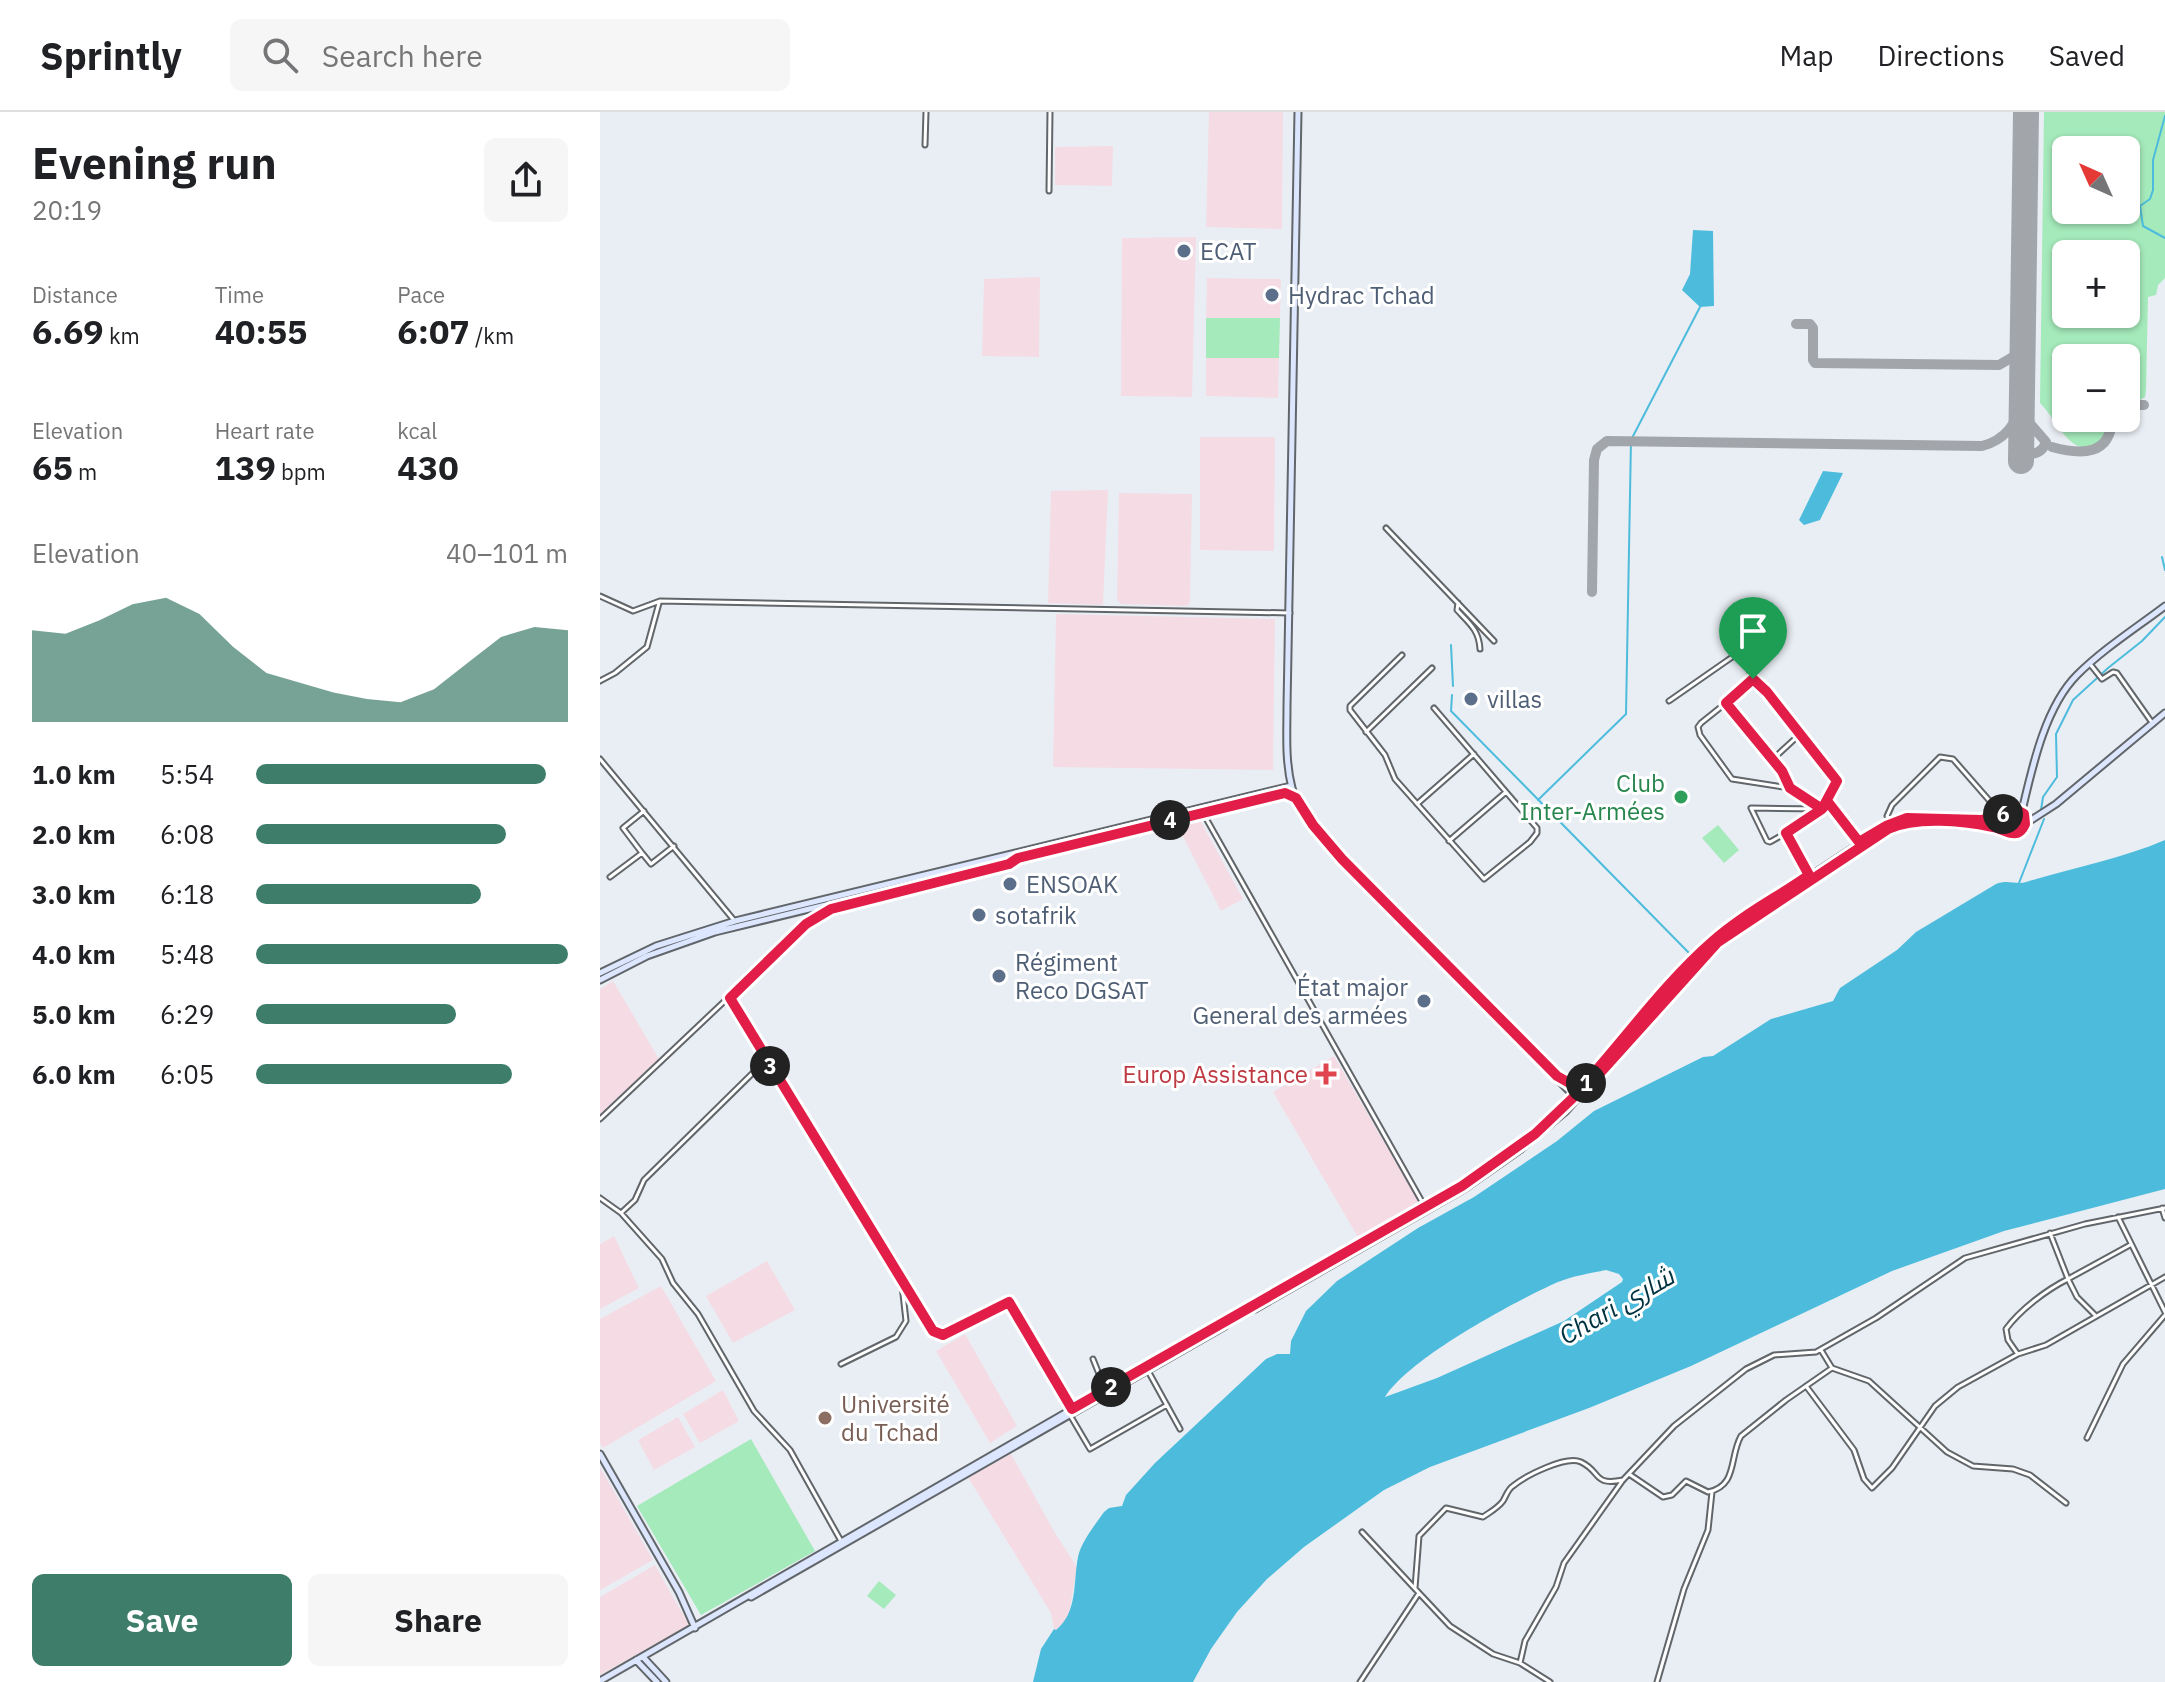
<!DOCTYPE html>
<html lang="en">
<head>
<meta charset="utf-8">
<style>
	body { margin:0; font-family:"IBM Plex Sans",Cairo,sans-serif; background:#f6f6f6; color:#202124; height:100vh; display:flex; flex-direction:column; font-size:30px; white-space:nowrap }
	* { box-sizing:border-box; margin:0 }
	p { font-size:26px; color:#757577 }
	.icon { flex:none; width:44px; height:44px; fill:none; stroke:currentColor; stroke-width:2; stroke-linecap:round; stroke-linejoin:round }
	.map { position:relative; flex:1; overflow:hidden }
	.details { display:flex; flex-direction:column; background:#fff; width:600px }
	.details>* { flex:none }
	.needle { width:52px; rotate:315deg }
	.buttons { position:absolute; left:1452px; top:24px; display:grid; gap:16px }
	.buttons a { display:grid; place-items:center; width:88px; height:88px; border-radius:12px; background:#fff; box-shadow:0 2px 6px #0004; font-size:40px }
	.pin { position:absolute; display:grid; place-items:center; width:68px; height:68px; color:#fff; margin:-82px -34px; border-radius:50% 50% 50% 0; rotate:-45deg; box-shadow:0 0 8px #0007 }
	.pin .icon { rotate:45deg }
	.km { position:absolute; width:40px; height:40px; margin:-20px; border-radius:50%; background:#222; color:#fff; font-size:22px; line-height:40px; text-align:center }
	.round { display:grid; place-items:center; flex:none; width:84px; height:84px; border-radius:12px; background:#f6f6f6 }
	.overview { display:flex; align-items:center; justify-content:space-between; height:136px; padding:0 32px }
	h1 { font-size:44px; font-weight:700; line-height:60px }
	.stats { display:grid; grid-template-columns:repeat(3,1fr); gap:12px; height:136px; padding:8px 32px }
	.stats div { display:grid; align-content:center }
	.stats b { font-size:34px; font-weight:700 }
	.stats small { font-size:22px; font-weight:400 }
	.stats p { font-size:22px }
	.chart { height:224px; padding:16px 32px }
	.chart p { display:flex; justify-content:space-between }
	.chart svg { width:100%; height:144px; margin-top:8px; fill:#3e7d6a; opacity:.7 }
	.button { display:flex; gap:16px; margin-top:auto; padding:16px 32px }
	.button a { flex:1; height:92px; border-radius:12px; background:#3e7d6a; color:#fff; font-size:32px; font-weight:700; line-height:92px; text-align:center }
	.button a+a { background:#f6f6f6; color:#202124 }
	ul { padding:0 32px; list-style:none; font-size:26px }
	li { display:grid; grid-template-columns:128px 96px 1fr; align-items:center; height:60px }
	li i { height:20px; border-radius:10px; background:#3e7d6a }
	header { display:flex; align-items:center; gap:48px; box-sizing:border-box; height:112px; padding:0 40px; background:#fff; border-bottom:2px solid #e0e0e0 }
	header strong { font-size:38px }
	nav { display:flex; gap:44px; margin-inline-start:auto; font-size:28px }
	.search { width:560px; height:72px; background:#f6f6f6; display:flex; align-items:center; gap:20px; box-sizing:border-box; padding:0 28px; border-radius:12px; color:#757577; font-size:30px }
	main { display:flex; flex:1; min-height:0 }
	.map>svg:first-child { display:block }
</style>
</head>
<body>
<header>
<strong>Sprintly</strong>
<div class="search"><svg class="icon" aria-label="search" viewBox="0 0 24 24"><circle cx="10" cy="10" r="6"/><path d="M15 15l6 6"/></svg>Search here</div>
<nav><a>Map</a><a>Directions</a><a>Saved</a></nav>
</header>
<main>
<section class="details">
<div class="overview"><div><h1>Evening run</h1><p>20:19</p></div><a class="round"><svg class="icon" aria-label="share" viewBox="0 0 24 24"><path d="M12 15V3M7 8l5-5 5 5M5 13v7h14v-7"/></svg></a></div>
<div class="stats">
<div><p>Distance</p><b>6.69<small> km</small></b></div>
<div><p>Time</p><b>40:55</b></div>
<div><p>Pace</p><b>6:07<small> /km</small></b></div>
</div>
<div class="stats">
<div><p>Elevation</p><b>65<small> m</small></b></div>
<div><p>Heart rate</p><b>139<small> bpm</small></b></div>
<div><p>kcal</p><b>430</b></div>
</div>
<div class="chart"><p><span>Elevation</span>40–101 m</p>
<svg viewBox="0 0 160 44" preserveAspectRatio="none"><path d="M0 44V16L10 17L20 13L30 8L40 6L50 11L60 21L70 29L80 32L90 35L100 37L110 38L120 34L130 26L140 18L150 15L160 16V44z"/></svg>
</div>
<ul>
<li><b>1.0 km</b>5:54<i style="width:93%"></i></li>
<li><b>2.0 km</b>6:08<i style="width:80%"></i></li>
<li><b>3.0 km</b>6:18<i style="width:72%"></i></li>
<li><b>4.0 km</b>5:48<i style="width:100%"></i></li>
<li><b>5.0 km</b>6:29<i style="width:64%"></i></li>
<li><b>6.0 km</b>6:05<i style="width:82%"></i></li>
</ul>
<div class="button"><a>Save</a><a>Share</a></div>
</section>
<div class="map">
<svg width="1565" height="1570" viewBox="0 0 1565 1570">
	<rect width="100%" height="100%" fill="#e9eef4"/>
	<path fill="#f5dce4" d="M609,0H683L682,117L606,115Z
		M513,34L512,74L455,73V35Z
		M596,125L592,285L521,284L522,126Z
		M440,165L439,245L382,244L384,167Z
		M607,166L681,167L680,206H606Z
		M606,246H679L678,286L606,284Z
		M600,325H675L674,439L600,438Z
		M508,378L503,493L448,491L451,379Z
		M519,381L592,382L590,491L586,494L521,492L517,488Z
		M456,502L675,507L673,658L453,655Z
		M599,706L643,787L621,799L576,711Z
		M13,869L59,947L0,1002V877Z
		M734,944L820,1092L759,1127L673,980Z
		M14,1124L39,1176L0,1197V1132Z
		M167,1149L195,1198L133,1231L106,1184Z
		M61,1174L116,1269L3,1336L0,1331V1207Z
		M365,1222L417,1314L390,1331L336,1239Z
		M123,1278L139,1309L100,1331L83,1302Z
		M78,1305L95,1335L54,1358L38,1328Z
		M411,1342L455,1421L477,1455L468,1507L456,1518L454,1517L451,1501L368,1365Z
		M0,1355L53,1448L0,1478Z
		M55,1453L89,1513L0,1563V1485Z"/>
	<path fill="#a5eabb" fill-rule="evenodd" d="M1444,0H1565V166L1558,173L1556,183L1548,185L1546,278L1545,285L1538,289H1526V246H1466V306H1509C1507,317 1506,328 1495,333C1470,346 1455,305 1440,291ZM1466,38H1526V98H1466ZM1466,142H1526V202H1466Z
		M606,206H680L679,246H606Z
		M1118,713L1139,738L1124,751L1102,726Z
		M151,1327L215,1439L101,1503L37,1394Z
		M279,1469L296,1483L284,1497L267,1484Z"/>
	<path fill="#4dbcdc" fill-rule="evenodd" d="M1093,118L1113,119L1114,194L1100,195L1082,178L1090,162Z
		M1223,359L1243,361L1220,408L1204,413L1199,408Z
		M1565,728V1077L1404,1119L1292,1159L1091,1254L989,1296L830,1355L784,1378L704,1435L667,1467L637,1500L611,1537L593,1570H433L441,1537L454,1517L456,1518C478,1500 473,1471 478,1445C481,1430 495,1413 504,1400L509,1396L522,1394L526,1383L555,1351L666,1247L677,1242H690L691,1229L706,1199L737,1169L818,1116L874,1085L957,1029L994,999L1103,945L1113,944L1171,907L1233,889L1240,876L1297,838L1316,820L1396,772C1408,767 1416,773 1426,770C1472,756 1521,747 1565,728ZM1006,1158L1019,1162L1023,1167L1022,1170L964,1209L837,1266L785,1285C809,1246 915,1189 958,1170C973,1164 991,1161 1006,1158Z"/>
	<g fill="none" stroke-linecap="round" stroke-linejoin="round">
		<path stroke="#4dbcdc" stroke-width="2" d="M1565,4L1553,48V78L1550,87L1540,94L1543,114L1565,126
			M1562,445L1565,458
			M851,533L853,574
			M852,583L851,599L1091,843
			M938,688L1026,602L1031,328L1100,195
			M1441,698L1443,685L1457,665L1456,622L1473,588L1508,556L1542,529L1565,505
			M1419,771L1444,707"/>
		<path stroke="#a2a6ab" stroke-width="10" d="M1196,212H1210L1213,216V248L1215,251L1399,253L1416,243L1423,224
			M1526,293H1544
			M1452,335C1481,343 1511,344 1512,306
			M992,480L994,348L997,337L1007,329L1382,334C1406,328 1417,311 1422,288L1426,307L1446,330C1441,345 1424,345 1415,334V319L1422,311"/>
		<path stroke="#a2a6ab" stroke-width="26" d="M1421,349L1426,0"/>
		<defs>
			<path id="street" d="M325,33L326,0
				M449,79L450,0
				M786,416L894,529
				M0,484L33,499L60,489L690,501
				M858,491L857,498C869,511 879,518 880,537
				M802,543L750,594V598L785,643L795,667L884,767L930,730L937,721V716L834,596
				M1490,552L1502,567L1513,560L1517,561L1553,612
				M0,569L15,561L47,535L59,491
				M1069,589L1138,541L1143,544L1153,567
				M1126,591L1149,570L1156,568L1236,665L1237,672L1228,690
				M766,620L832,556
				M0,647L133,807
				M1173,647L1199,623
				M1190,676L1182,659L1126,591L1101,611L1098,615L1100,623L1132,667L1190,676L1222,697L1228,690L1259,730
				M817,692L874,642
				M603,701L825,1095
				M1293,710L1287,704L1292,693L1340,645L1353,647L1402,703
				M1186,721L1170,730L1167,729L1151,696L1222,697
				M849,729L906,680
				M42,741L23,716L44,699
				M1209,763L1186,721L1222,697
				M10,765L42,741L51,752L74,734
				M130,886L333,1219L343,1223L409,1190L472,1297
				M0,1007L206,812L222,801L417,748
				M0,1086L21,1101L62,1147L73,1171L98,1202L154,1299L190,1338L241,1429
				M1562,1096L1565,1106
				M21,1101L35,1088L44,1068L166,948
				M1518,1105L1565,1200
				M1450,1121L1468,1167L1530,1133
				M1221,1238L1232,1256L1269,1269L1347,1340L1373,1354L1413,1357L1430,1363L1466,1391
				M1417,1241L1408,1228L1406,1217C1420,1198 1446,1178 1468,1167L1477,1185L1495,1203
				M493,1247L505,1277
				M241,1252L296,1225L306,1209L302,1173
				M547,1257L580,1317
				M1206,1274L1254,1338L1264,1367L1272,1376L1292,1356L1335,1294L1358,1275L1418,1242L1446,1233L1565,1165
				M470,1303L490,1337L567,1293
				M1487,1326L1523,1252L1565,1203
				M1029,1362L1063,1385L1072,1383L1086,1369L1108,1380C1138,1374 1129,1345 1141,1324L1186,1288L1232,1256
				M815,1476L819,1424L846,1396L883,1405C890,1400 898,1396 903,1389C906,1384 908,1377 913,1374C925,1364 966,1343 981,1350C1002,1360 992,1374 1023,1368
				M819,1481L850,1514L893,1542L920,1551L950,1570
				M920,1551L925,1529L956,1475L964,1451L1023,1368L1074,1314L1146,1257L1174,1243L1216,1240L1276,1206L1365,1146L1485,1112L1565,1096
				M760,1570L819,1481L762,1420
				M1057,1570L1084,1477L1108,1418L1112,1380"/>
			<path id="secondary" d="M698,0L687,594C687,621 685,649 692,676C699,703 724,727 742,747L976,986
				M1400 708a13 13 0 1 1 26 0a13 13 0 1 1-26 0Z
				M1422,699C1432,656 1445,595 1477,563C1503,537 1536,516 1565,494
				M1425,712L1456,692L1565,601
				M0,861L56,834L135,809L691,674
				M0,868L47,844L115,820L693,679
				M960,966L983,980
				M655,1197L864,1077L921,1037L966,999L1118,830L1288,717L1314,709L1403,717
				M0,1342L79,1480L95,1516
				M151,1485L625,1214
				M43,1545L66,1570
				M36,1548L57,1570
				M0,1569L887,1058L935,1022L966,993L1090,852L1115,827L1286,714C1323,696 1363,715 1402,703"/>
		</defs>
		<use href="#street" stroke="#61666a" stroke-width="7"/>
		<use href="#secondary" stroke="#61666a" stroke-width="9"/>
		<use href="#street" stroke="#fff" stroke-width="3"/>
		<use href="#secondary" stroke="#dde6ff" stroke-width="5"/>
	</g>
	<g fill="none" stroke-linecap="round" stroke-linejoin="round">
		<defs>
			<path id="route" d="M1153,567L1167,580L1237,669L1222,697L1186,721L1209,763C1178,785 1142,803 1113,829C1066,870 1028,923 986,970L977,982L935,1022L862,1074L472,1297L409,1190L343,1223L333,1219L130,886L206,812L231,797L409,752L418,746L685,681L696,686L713,713L742,747L957,964C966,969 975,974 983,980L1118,830L1288,717C1317,704 1363,709 1393,715C1401,716 1409,723 1417,721C1422,719 1423,716 1425,712L1424,702L1413,696L1402,703L1381,708L1307,706L1286,714L1259,730L1228,690L1222,697L1190,676L1182,659L1126,591L1153,567"/>
		</defs>
		<use href="#route" stroke="#fff" stroke-width="16"/>
		<use href="#route" stroke="#e11d48" stroke-width="10"/>
	</g>
	<g fill="#5c6f8a" stroke="#fff" stroke-width="3">
		<circle cx="584" cy="139" r="8"/>
		<circle cx="672" cy="183" r="8"/>
		<circle cx="871" cy="587" r="8"/>
		<circle cx="410" cy="772" r="8"/>
		<circle cx="379" cy="803" r="8"/>
		<circle cx="399" cy="864" r="8"/>
		<circle cx="824" cy="889" r="8"/>
	</g>
	<circle fill="#2e9e5b" stroke="#fff" stroke-width="3" cx="1081" cy="685" r="8"/>
	<path fill="#e0444e" stroke="#fff" stroke-width="3" d="M722 950h8v8h8v8h-8v8h-8v-8h-8v-8h8z"/>
	<circle fill="#8d6e63" stroke="#fff" stroke-width="3" cx="225" cy="1306" r="8"/>
	<g text-anchor="middle" dominant-baseline="central" stroke-width="6" stroke-linejoin="round" paint-order="stroke">
		<g font-size="24" fill="#4e5e75" stroke="#fff" text-anchor="start">
			<text x="600" y="139">ECAT</text>
			<text x="688" y="183">Hydrac Tchad</text>
			<text x="887" y="587">villas</text>
			<text x="426" y="772">ENSOAK</text>
			<text x="395" y="803">sotafrik</text>
			<text x="415" y="850">Régiment<tspan x="415" dy="28">Reco DGSAT</tspan></text>
			<text x="808" y="875" text-anchor="end">État major<tspan x="808" dy="28">General des armées</tspan></text>
		</g>
		<g font-size="24" fill="#27864d" stroke="#fff" text-anchor="end">
			<text x="1065" y="671">Club<tspan x="1065" dy="28">Inter-Armées</tspan></text>
		</g>
		<g font-size="24" fill="#be3a42" stroke="#fff" text-anchor="end">
			<text x="708" y="962">Europ Assistance</text>
		</g>
		<g font-size="24" fill="#785e54" stroke="#fff" text-anchor="start">
			<text x="241" y="1292">Université<tspan x="241" dy="28">du Tchad</tspan></text>
		</g>
		<g font-size="26" font-style="italic" fill="#003340" stroke="#fff">
			<text transform="translate(1016 1193) rotate(-30)">Chari شاري</text>
		</g>
	</g>
</svg>
<div class="buttons">
<a><svg class="needle" viewBox="-14 -14 28 28"><path d="M0-13l5 13h-10z" fill="#e53935"/><path d="M0 13l5-13h-10z" fill="#757577"/></svg></a>
<a>+</a>
<a>−</a>
</div>
<div class="pin" style="left:1153px;top:567px;background:#1e9e55"><svg class="icon" aria-label="arrive" viewBox="0 0 24 24"><path d="M6 21V4h12l-3 4 3 4H6"/></svg></div>
<b class="km" style="left:986px;top:971px">1</b>
<b class="km" style="left:511px;top:1275px">2</b>
<b class="km" style="left:170px;top:954px">3</b>
<b class="km" style="left:570px;top:708px">4</b>
<b class="km" style="left:1403px;top:702px">6</b>
</div>
</main>
</body>
</html>
